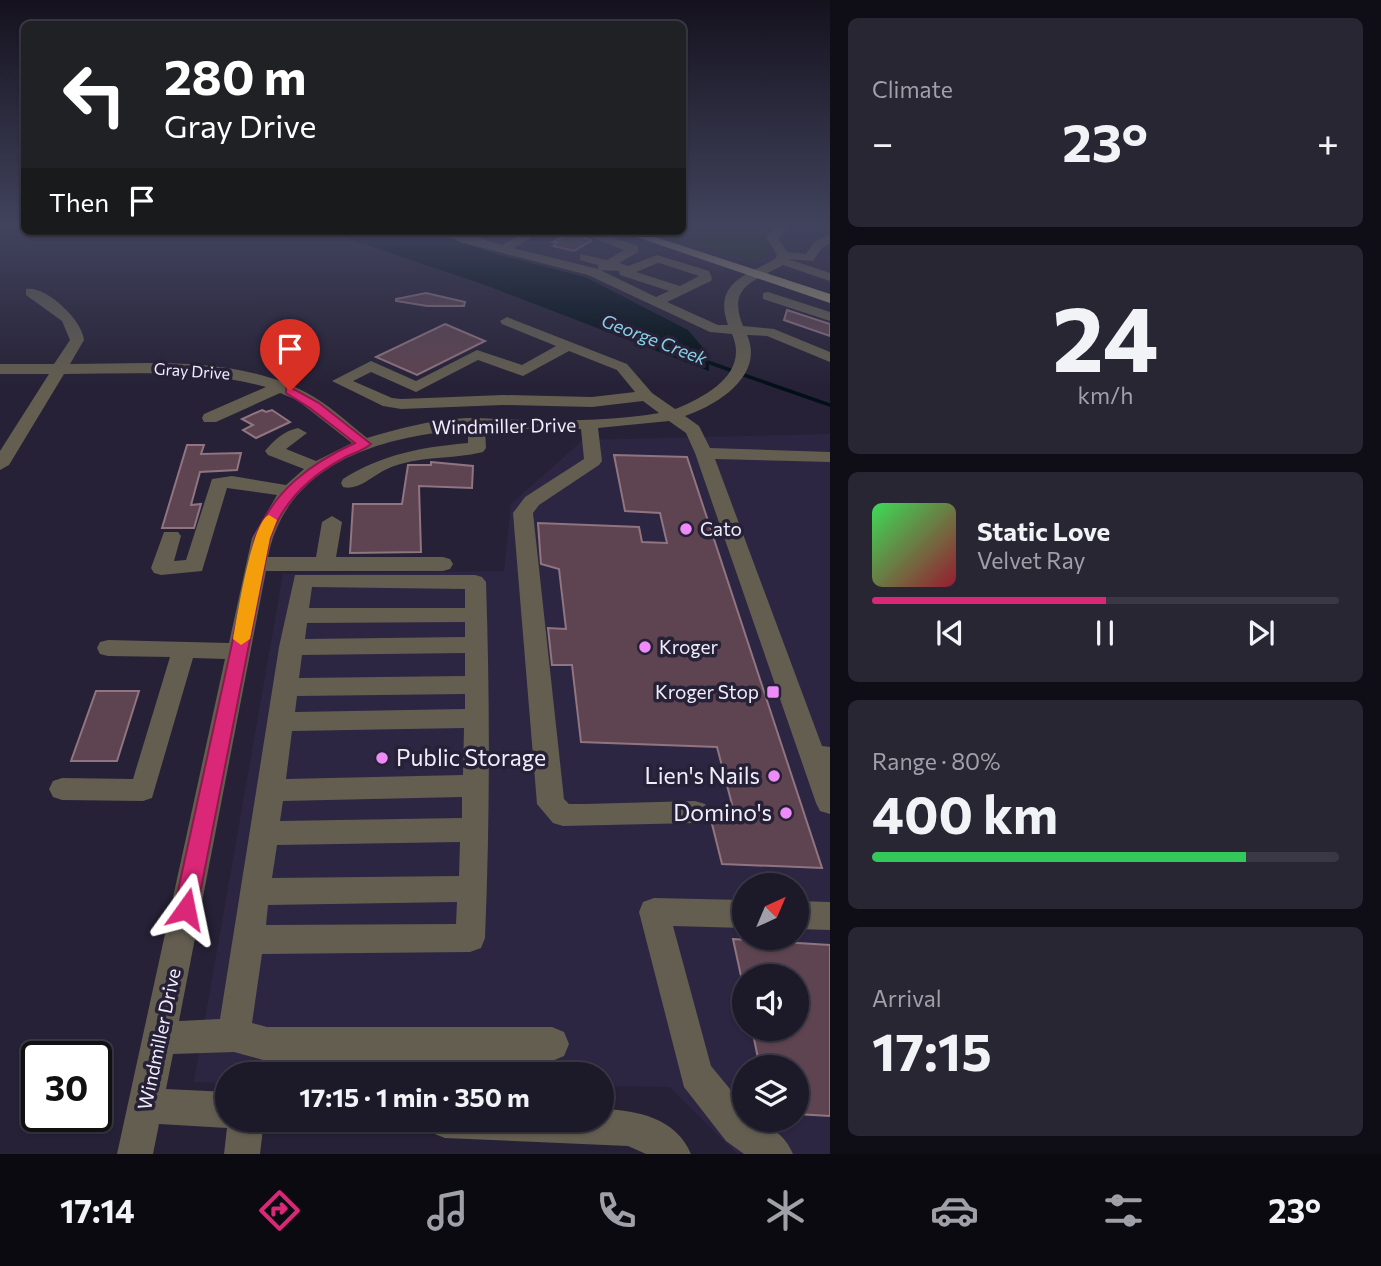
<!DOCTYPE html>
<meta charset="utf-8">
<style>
body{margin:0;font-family:Commissioner,sans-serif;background:#292634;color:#f1f3f6;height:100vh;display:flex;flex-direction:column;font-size:26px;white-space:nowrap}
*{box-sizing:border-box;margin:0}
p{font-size:23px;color:#a0a0a8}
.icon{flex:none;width:38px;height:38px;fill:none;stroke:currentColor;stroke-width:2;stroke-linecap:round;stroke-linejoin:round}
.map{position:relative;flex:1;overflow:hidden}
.sheet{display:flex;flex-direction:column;gap:18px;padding:18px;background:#0f0e16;width:551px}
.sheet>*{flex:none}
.guide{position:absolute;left:21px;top:21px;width:665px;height:214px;border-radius:10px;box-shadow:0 2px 5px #0004,0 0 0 2px #3a3845;background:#202124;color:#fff;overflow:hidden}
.needle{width:46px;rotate:44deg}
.tools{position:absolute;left:732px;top:873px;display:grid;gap:14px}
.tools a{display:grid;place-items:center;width:77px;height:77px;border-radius:50%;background:#1c1928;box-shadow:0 2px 5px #0004,0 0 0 2px #3a3845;font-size:35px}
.speed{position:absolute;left:21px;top:1041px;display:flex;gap:14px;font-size:35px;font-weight:700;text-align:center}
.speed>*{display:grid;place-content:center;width:91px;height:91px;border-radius:50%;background:#1c1928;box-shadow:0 2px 5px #0004,0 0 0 2px #3a3845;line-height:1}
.speed .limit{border:4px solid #111;border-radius:10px;background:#fff;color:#111}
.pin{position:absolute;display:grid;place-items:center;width:60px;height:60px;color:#fff;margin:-72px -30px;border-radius:50% 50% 50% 0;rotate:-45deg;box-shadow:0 0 7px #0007}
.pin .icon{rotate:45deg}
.me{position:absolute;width:77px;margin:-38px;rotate:12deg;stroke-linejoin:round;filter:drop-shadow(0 0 5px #0008)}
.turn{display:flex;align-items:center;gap:24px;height:147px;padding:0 28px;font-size:32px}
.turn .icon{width:91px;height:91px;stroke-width:2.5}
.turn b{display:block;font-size:49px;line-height:60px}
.then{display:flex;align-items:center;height:66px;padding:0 28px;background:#0003;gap:14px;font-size:26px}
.big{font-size:52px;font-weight:700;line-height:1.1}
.sheet .card{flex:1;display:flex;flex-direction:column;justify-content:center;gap:10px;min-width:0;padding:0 24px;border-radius:10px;background:#292634}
.sheet .dial{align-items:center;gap:0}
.dial b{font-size:91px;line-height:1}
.song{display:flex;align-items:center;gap:21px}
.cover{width:84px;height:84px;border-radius:10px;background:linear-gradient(135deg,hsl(130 70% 55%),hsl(350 70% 35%))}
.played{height:7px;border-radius:4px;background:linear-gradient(90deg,#db2777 50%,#3a3845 50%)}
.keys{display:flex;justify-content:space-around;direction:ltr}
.heat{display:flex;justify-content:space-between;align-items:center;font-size:38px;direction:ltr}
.charge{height:10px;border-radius:5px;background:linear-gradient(90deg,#34c759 80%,#3a3845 0)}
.trip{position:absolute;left:215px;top:1062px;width:399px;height:70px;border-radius:35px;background:#1c1928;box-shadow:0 2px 5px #0004,0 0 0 2px #3a3845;font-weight:700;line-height:70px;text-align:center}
.tab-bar{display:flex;height:112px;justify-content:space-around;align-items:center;background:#0b0a10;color:#a0a0a8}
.tab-bar .icon{width:49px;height:49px}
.tab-bar .current{color:#db2777}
.tab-bar b{font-size:32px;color:#f1f3f6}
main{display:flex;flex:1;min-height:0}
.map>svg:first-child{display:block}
.built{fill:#2d2642;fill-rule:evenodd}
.green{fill:#21351d}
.water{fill:#001016}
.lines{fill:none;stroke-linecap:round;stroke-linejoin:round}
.stream{stroke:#001016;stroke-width:3.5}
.building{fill:#5e4450;stroke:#907480;stroke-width:2}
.minor{fill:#635e50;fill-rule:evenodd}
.major{fill:#a2977a;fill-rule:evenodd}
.route{fill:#db2777;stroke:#8e194d;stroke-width:2}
.slow{fill:#f59e0b}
.poi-dot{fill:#ee8bf8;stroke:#262136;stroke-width:2.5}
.labels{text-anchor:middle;stroke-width:7;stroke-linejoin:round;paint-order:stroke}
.far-street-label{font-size:16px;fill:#f0edfc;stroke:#262136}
.far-water-label{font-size:18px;font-style:italic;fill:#87d1e6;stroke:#262136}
.street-label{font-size:19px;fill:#f0edfc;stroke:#262136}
.poi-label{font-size:19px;fill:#f0edfc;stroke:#262136;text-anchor:start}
.near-poi-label{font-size:23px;fill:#f0edfc;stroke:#262136;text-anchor:end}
</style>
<main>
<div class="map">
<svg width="830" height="1154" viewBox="0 0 830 1154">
<rect width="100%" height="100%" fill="#262136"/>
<path class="built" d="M 683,225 L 830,225 L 830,284 L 757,261 L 745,260 L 720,272 L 659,250 L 606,273 L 580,264 L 480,238 L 461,231 L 682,231 Z
M 830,434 L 830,1154 L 737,1154 L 670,1087 L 602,1086 L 602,1074 L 228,1074 L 227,1083 L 194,1082 L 283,574 L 504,571 L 511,504 L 583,440 ZM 744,886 L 796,886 L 796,938 L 744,938 ZM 744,976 L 796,976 L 796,1029 L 744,1029 ZM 744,1068 L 796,1068 L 796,1120 L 744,1120 Z"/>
<path class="green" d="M 683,225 L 766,225 L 773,227 L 764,239 L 768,248 L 768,256 C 747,268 683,239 659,231 L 682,231 Z"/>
<path class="water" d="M 325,231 L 430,231 L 495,254 L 585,277 L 688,330 L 709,355 L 709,371 L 488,286 Z"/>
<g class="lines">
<path class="stream" d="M 705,361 L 733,371
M 741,374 L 830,405"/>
</g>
<path class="building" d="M 570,233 L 591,240 L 591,241 L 574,251 L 553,246 L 557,243 L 553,242 Z
M 426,293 L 465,302 L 464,306 L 427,306 L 396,301 L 396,299 Z
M 787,310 L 830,324 L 830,336 L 784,320 Z
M 445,324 L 485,341 L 417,375 L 376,357 Z
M 262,410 L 266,412 L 272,410 L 290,422 L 256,438 L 243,430 L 253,425 L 242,419 Z
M 187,445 L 204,445 L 201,454 L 241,453 L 237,470 L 200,472 L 191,505 L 201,504 L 194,528 L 162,528 Z
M 614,455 L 687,457 L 822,868 L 722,864 L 710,816 L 711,811 L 734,812 L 717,747 L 581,742 L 572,665 L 552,665 L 548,628 L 566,629 L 559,569 L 541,564 L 538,523 L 639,527 L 642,542 L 667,543 L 660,513 L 625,511 Z
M 431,462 L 473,466 L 472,488 L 419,486 L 421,552 L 350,553 L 353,504 L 402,504 L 408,465 L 431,465 Z
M 96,691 L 139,691 L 117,761 L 71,761 Z
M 733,939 L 830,945 L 830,1116 L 796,1114 L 796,1068 L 760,1068 L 752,1029 L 796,1029 L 796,976 L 741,976 Z"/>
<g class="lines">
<path class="minor" d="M 778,225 L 789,227 L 778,238 L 787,252 L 806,254 L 814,242 L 830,234 L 830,243 L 822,248 L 813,261 L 788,259 L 830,273 L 830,281 L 783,265 C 753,282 727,286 743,326 L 774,329 L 830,352 L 830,362 L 767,336 L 747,335 C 765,375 718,405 685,416 L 699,426 L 710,448 L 830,452 L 830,462 L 715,459 L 822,746 L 830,747 L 830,814 L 820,811 L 816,803 L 695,453 L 686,433 L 669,421 L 598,428 L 602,461 L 599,465 L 539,505 L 533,513 L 564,799 L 569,804 L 585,804 L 695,801 L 705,804 L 709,812 L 705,820 L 695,823 L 563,826 L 553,823 L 537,804 L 513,513 L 525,497 L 584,459 L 581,429 L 485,429 L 486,448 L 483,452 C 451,460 418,455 387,469 C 373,475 359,491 343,487 L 341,483 L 343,479 C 382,454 423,447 468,443 L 468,430 C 383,435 286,463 268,557 L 316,557 L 322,522 L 332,516 L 342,522 L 336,557 L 443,557 L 450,559 L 453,564 L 450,569 L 443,571 L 266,571 L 179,1021 L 220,1019 L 279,647 L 295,575 L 475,575 L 482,577 L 486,582 C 490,701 490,819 485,938 L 481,948 L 470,952 L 262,954 L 252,1023 L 267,1027 L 552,1027 L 564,1032 L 569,1044 L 564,1056 L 552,1061 L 267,1061 L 234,1052 L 173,1054 L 166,1089 L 228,1092 L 228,1120 L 264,1120 L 260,1154 L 224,1154 L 227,1128 L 159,1124 L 153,1154 L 117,1154 L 225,659 L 193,658 L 152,798 L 143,801 L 62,800 L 53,797 L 49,789 L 53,781 L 62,778 L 133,779 L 170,657 L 108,656 L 100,654 L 97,648 L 100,642 L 108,640 L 229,643 L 252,538 L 277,495 L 227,488 L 202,571 L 161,575 L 154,573 L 151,568 L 164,532 L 178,532 L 181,536 L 174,561 L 186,560 L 212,479 L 232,476 L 286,485 L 304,469 L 268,455 L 265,451 C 274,440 284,431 298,428 L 307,433 L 286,449 L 316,461 L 352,443 L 297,400 L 280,393 L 216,422 L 204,422 L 202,418 L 204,414 L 266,387 C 201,369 132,374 64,374 L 9,465 L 0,470 L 0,451 L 49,374 L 0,374 L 0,364 L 54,364 L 70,340 L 62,321 L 26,295 L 26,289 C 47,286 82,320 84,340 L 70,364 C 148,364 235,355 307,393 C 328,404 348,423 367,438 C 399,428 443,417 477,418 C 536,421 600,423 659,413 L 643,401 L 592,407 L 503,405 L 401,409 L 383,406 L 332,381 L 371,361 L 416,381 L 477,350 L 522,365 L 556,346 L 502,324 L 500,321 L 507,317 L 627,364 L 652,393 L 675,409 L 678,408 C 708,395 749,373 732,334 L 710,332 L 588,275 L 460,242 L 441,231 L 456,231 L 502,245 L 527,231 L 542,231 L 514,248 L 598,269 L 656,297 L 669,291 L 620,275 L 619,271 L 599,270 L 598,265 L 580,260 L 580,254 L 607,260 L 624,250 L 574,231 L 592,231 L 638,246 L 638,252 L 619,263 L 628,266 L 657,255 L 709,271 L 712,278 L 711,281 L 667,302 L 718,325 L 728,325 C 713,283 745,276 775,259 L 777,255 L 766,237 ZM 658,263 L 659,263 L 699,276 L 680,286 L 636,272 ZM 569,351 L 617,370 L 635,392 L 592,397 L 503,395 L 401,399 L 392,398 L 353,381 L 371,372 L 416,392 L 478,360 L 523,376 ZM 312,587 L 465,589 L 465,608 L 309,608 ZM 465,622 L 465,637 L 305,639 L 307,623 ZM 465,653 L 465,676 L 299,678 L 302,655 ZM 465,694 L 465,709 L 295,712 L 297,696 ZM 464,728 L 463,775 L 286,779 L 292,731 ZM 462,797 L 462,818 L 280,821 L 283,801 ZM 460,842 L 459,876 L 272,878 L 277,845 ZM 457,902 L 456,924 L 266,925 L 268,905 Z
M 768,292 L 830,312 L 830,321 L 763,299 L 763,293 Z
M 654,898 L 744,900 L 744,928 L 673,926 L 711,1066 L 744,1106 L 744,1120 C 765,1120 785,1134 793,1154 L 744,1154 L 726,1141 L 684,1087 L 639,912 L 643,902 Z
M 796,901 L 830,902 L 830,930 L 796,929 Z
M 602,1109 C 637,1110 676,1118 691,1154 L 646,1154 L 628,1146 L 445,1138 L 432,1133 L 427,1120 L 602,1120 Z"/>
<path class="major" d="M 619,231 L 637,231 L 830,294 L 830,303 Z"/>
</g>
<linearGradient id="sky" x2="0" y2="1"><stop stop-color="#15121e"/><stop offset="0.58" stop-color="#41435d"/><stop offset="1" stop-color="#41435d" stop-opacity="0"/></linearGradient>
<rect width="830" height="387" fill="url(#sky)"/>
<path class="route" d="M 290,387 L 319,403 L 371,444 C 363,451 352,453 342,459 C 309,477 283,502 270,538 L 197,909 L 194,916 L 186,920 L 177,916 L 174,909 L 255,538 C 273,491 311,463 355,443 L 310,408 L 286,393 L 286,388 Z"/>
<path class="slow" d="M 269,515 L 277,520 L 270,538 L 250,639 L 241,645 L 233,639 C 237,618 252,520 269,515 Z"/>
<g class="poi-dot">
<circle cx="686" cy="529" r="7"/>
<circle cx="645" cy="647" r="7"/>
<rect x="766" y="685" width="14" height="14" rx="3.5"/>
<circle cx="382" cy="758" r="7"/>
<circle cx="774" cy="776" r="7"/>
<circle cx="786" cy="813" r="7"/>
</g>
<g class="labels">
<g class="far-street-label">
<text transform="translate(192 371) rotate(4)" y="6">Gray Drive</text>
</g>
<g class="far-water-label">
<text transform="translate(654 340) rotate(21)" y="6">George Creek</text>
</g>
<g class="street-label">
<text transform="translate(504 426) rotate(-1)" y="7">Windmiller Drive</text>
<text transform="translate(159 1039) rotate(-78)" y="7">Windmiller Drive</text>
</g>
<g class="poi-label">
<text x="700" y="536">Cato</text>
<text x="659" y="654">Kroger</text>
<text x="759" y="699" text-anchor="end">Kroger Stop</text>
</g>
<g class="near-poi-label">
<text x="396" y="766" text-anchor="start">Public Storage</text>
<text x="760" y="784">Lien's Nails</text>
<text x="772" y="821">Domino's</text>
</g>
</g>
</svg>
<div class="tools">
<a><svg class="needle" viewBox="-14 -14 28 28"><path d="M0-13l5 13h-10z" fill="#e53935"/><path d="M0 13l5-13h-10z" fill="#a0a0a8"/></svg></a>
<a><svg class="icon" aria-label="sound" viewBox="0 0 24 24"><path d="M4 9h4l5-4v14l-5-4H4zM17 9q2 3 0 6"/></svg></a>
<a><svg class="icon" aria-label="layers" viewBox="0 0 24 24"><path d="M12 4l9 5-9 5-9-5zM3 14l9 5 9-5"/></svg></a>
</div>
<div class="speed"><div class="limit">30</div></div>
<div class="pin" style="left:290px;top:391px;background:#d93025"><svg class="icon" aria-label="arrive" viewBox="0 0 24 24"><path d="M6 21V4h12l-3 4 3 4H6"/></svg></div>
<svg class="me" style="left:186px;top:909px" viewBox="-20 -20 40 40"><path d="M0-17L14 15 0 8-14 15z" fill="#db2777" stroke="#fff" stroke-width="4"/></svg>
<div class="trip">17:15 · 1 min · 350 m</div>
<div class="guide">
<div class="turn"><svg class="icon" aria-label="left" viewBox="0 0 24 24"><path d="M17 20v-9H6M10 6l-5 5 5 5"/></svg><div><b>280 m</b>Gray Drive</div></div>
<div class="then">Then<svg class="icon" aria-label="arrive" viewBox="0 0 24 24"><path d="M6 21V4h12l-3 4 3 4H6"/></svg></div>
</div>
</div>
<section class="sheet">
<div class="card"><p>Climate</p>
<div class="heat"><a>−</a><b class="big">23°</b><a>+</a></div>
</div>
<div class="card dial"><b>24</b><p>km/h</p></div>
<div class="card">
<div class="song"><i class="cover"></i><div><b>Static Love</b><p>Velvet Ray</p></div></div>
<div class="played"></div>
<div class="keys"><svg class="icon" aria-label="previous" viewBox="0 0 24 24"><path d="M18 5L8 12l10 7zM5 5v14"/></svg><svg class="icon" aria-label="pause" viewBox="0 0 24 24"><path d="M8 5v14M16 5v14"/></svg><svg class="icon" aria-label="next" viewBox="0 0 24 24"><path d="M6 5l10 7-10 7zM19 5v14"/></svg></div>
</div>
<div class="card"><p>Range · 80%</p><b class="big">400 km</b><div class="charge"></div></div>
<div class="card"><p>Arrival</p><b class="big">17:15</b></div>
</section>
</main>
<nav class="tab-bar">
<b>17:14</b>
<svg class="icon current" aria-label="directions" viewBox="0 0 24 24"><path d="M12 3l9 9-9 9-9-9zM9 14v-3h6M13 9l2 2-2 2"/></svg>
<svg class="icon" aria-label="music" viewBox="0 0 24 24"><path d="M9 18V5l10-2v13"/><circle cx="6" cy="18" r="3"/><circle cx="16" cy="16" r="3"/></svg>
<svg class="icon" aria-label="phone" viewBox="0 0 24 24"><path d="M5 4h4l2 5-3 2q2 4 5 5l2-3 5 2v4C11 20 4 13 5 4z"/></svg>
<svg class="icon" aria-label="climate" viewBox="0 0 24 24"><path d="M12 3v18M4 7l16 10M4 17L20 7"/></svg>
<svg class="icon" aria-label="car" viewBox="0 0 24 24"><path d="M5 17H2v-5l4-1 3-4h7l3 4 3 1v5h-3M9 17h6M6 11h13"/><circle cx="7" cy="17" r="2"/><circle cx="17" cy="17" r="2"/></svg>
<svg class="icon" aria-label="filters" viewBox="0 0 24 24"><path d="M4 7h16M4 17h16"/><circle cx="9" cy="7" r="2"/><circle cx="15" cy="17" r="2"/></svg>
<b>23°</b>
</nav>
